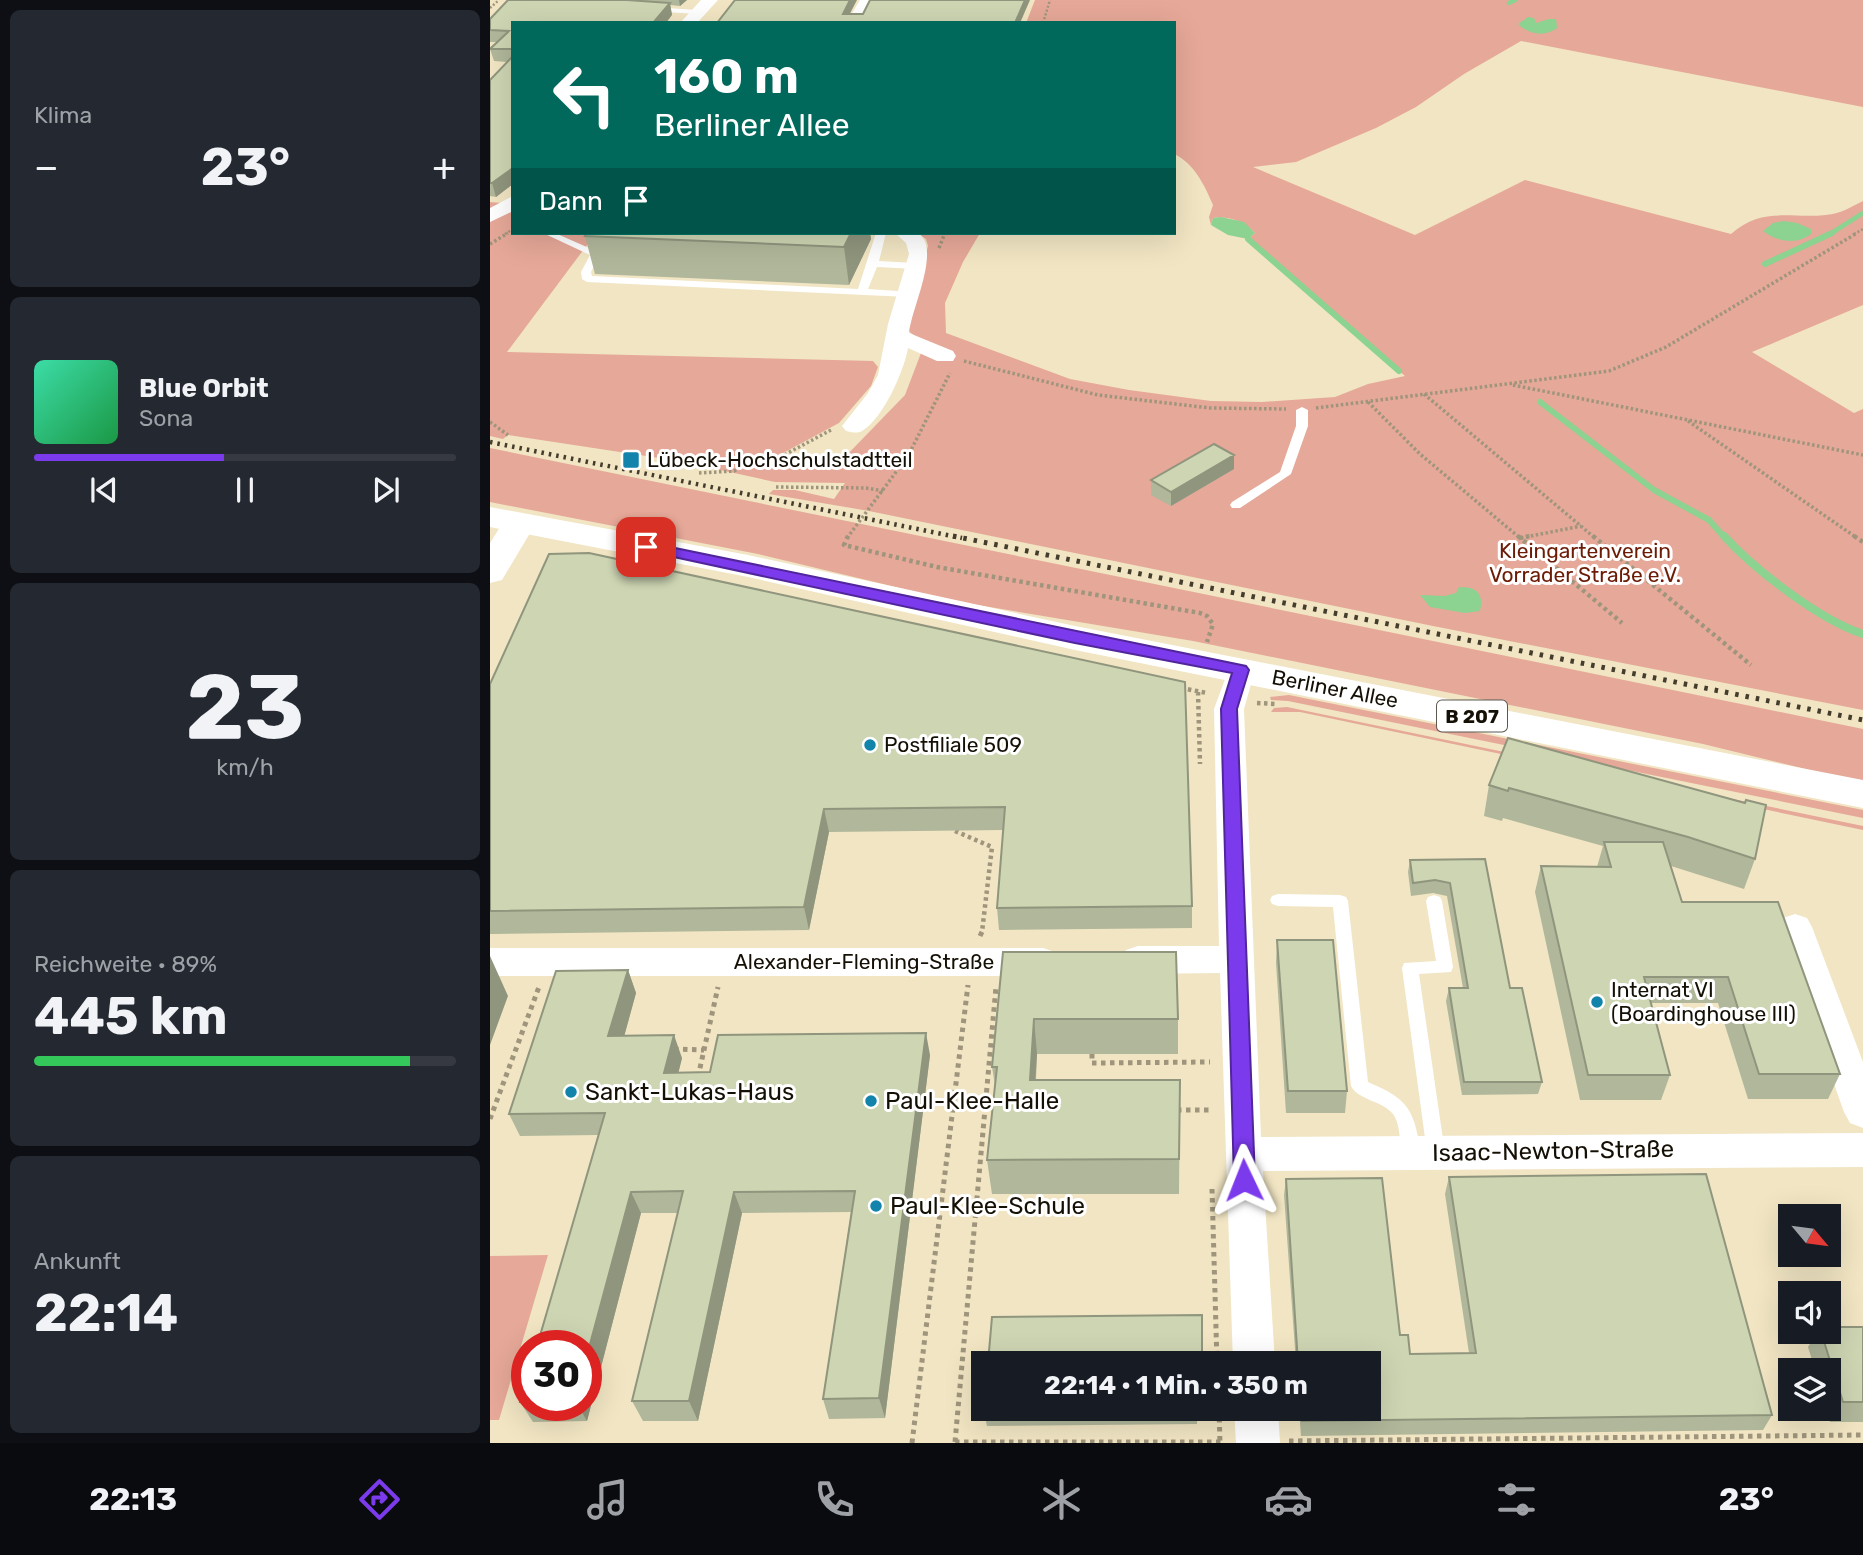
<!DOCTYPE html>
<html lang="de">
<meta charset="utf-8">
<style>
body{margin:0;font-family:Rubik,sans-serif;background:#242831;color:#f1f3f6;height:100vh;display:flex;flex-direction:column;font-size:26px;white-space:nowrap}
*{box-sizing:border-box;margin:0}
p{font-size:23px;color:#9ea1a6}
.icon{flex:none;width:38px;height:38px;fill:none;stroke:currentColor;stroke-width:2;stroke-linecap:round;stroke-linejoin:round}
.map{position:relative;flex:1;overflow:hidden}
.side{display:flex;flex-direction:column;gap:10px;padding:10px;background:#0d0f14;width:490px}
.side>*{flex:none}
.banner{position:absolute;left:21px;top:21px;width:665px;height:214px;border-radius:0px;box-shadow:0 7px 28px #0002;background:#00695c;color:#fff;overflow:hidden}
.needle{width:46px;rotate:119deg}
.tools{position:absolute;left:1288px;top:1204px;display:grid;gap:14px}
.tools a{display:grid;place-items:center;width:63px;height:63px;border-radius:0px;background:#171b24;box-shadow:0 7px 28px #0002;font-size:35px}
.speed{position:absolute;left:21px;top:1330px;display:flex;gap:14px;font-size:35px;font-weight:700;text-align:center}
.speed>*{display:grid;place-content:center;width:91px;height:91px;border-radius:50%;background:#171b24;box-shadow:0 7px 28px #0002;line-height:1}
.speed .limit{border:10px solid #d22;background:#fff;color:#111}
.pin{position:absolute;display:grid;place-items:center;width:60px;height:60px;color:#fff;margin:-30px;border-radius:14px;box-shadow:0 4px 10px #0006}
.me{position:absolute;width:77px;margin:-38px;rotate:358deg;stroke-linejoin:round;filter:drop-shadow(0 0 5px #0008)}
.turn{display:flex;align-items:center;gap:24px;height:147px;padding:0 28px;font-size:32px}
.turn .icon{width:91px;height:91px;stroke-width:2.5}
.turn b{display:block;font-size:49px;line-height:60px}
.then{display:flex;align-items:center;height:66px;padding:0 28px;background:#0003;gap:14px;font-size:26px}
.big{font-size:52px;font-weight:700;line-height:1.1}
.side .widget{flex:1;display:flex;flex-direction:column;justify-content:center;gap:10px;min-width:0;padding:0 24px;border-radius:10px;background:#242831}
.side .dial{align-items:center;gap:0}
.dial b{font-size:91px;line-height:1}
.song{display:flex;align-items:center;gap:21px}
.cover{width:84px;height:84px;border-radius:10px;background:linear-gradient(135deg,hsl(160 70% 55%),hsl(140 70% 35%))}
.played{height:7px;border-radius:4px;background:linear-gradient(90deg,#7c3aed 45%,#363941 45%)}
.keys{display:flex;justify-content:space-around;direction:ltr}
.heat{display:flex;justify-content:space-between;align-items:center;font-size:38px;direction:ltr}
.charge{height:10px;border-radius:5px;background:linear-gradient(90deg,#34c759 89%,#363941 0)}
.trip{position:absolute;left:481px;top:1351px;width:410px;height:70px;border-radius:0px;background:#171b24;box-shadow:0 7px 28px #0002;font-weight:700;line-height:70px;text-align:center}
.dock{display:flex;height:112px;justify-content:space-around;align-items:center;background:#090b0e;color:#9ea1a6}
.dock .icon{width:49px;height:49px}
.dock .on{color:#7c3aed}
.dock b{font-size:32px;color:#f1f3f6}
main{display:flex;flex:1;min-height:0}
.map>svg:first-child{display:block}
.green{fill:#e6a898}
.water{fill:#8cd290}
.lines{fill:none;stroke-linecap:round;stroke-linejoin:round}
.stream-far2{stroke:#8cd290;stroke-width:4.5}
.stream-far1{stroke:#8cd290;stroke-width:6}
.stream{stroke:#8cd290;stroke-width:8}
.path-far3{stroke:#9f957c;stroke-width:2.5;stroke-dasharray:2 2;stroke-linecap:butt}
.path-far2{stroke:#9f957c;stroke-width:3.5;stroke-dasharray:2.5 2.5;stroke-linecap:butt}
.path-far1{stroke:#9f957c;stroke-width:4.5;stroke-dasharray:3.5 3.5;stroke-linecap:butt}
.path{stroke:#9f957c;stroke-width:5;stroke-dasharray:4.5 4.5;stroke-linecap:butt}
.lane{fill:#fff;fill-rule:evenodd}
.street{fill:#fff;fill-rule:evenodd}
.secondary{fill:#fff;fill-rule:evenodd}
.primary{fill:#fff;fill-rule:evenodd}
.rail-far1{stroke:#443d2d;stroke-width:4.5;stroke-dasharray:2.5 5;stroke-linecap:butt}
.rail{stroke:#443d2d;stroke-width:5;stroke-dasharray:3.5 7;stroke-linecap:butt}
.wall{fill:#b0b79a}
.shaded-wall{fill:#90957d}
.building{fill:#cdd5b3;stroke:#90957d;stroke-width:2}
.route{fill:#7c3aed;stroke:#51269a;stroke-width:2}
.poi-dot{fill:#1283aa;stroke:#fff;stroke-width:2.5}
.labels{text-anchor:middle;stroke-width:6;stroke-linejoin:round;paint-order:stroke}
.shield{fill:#fff;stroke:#5b5850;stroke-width:2}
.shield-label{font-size:19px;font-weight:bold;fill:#151005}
.poi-label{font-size:21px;fill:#151005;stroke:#fff;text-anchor:start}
.park-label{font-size:21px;fill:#6c1b06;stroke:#fff}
.street-label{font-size:21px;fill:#151005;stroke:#fff}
.near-poi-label{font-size:24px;fill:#151005;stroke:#fff;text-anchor:start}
.near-street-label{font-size:24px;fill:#151005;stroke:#fff}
</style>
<main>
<section class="side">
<div class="widget"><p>Klima</p>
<div class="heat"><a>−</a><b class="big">23°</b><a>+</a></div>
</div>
<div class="widget">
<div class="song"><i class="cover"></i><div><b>Blue Orbit</b><p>Sona</p></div></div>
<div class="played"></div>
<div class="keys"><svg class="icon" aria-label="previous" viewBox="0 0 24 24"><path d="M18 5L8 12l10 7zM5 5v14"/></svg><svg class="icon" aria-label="pause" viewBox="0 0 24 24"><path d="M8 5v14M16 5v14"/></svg><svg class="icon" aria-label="next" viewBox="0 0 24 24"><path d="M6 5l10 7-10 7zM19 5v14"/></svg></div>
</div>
<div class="widget dial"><b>23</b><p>km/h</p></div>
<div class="widget"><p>Reichweite · 89%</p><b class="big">445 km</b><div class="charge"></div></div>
<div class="widget"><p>Ankunft</p><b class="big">22:14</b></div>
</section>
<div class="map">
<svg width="1373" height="1443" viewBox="0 0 1373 1443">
<rect width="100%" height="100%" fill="#f1e5c3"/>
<path class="green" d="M 545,0 L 1373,0 L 1373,107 L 1031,41 L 974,74 L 926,107 L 886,128 L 806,162 L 763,167 L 925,235 L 1035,180 L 1241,234 C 1272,206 1300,219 1336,215 C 1350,214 1361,207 1373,201 L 1373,305 L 1262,352 L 1364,413 L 1373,409 L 1373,710 L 943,626 L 379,511 L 279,494 L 283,490 L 305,490 L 344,499 L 355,483 L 285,482 L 189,461 L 18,435 L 13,439 L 0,436 L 0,202 L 23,204 L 23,233 L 106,233 L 17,352 L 383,361 L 388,367 L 381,386 L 349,423 L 280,460 L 352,460 L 415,395 L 431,353 L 452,352 C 440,341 424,339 415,327 L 438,246 L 436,239 L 427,233 L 490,233 L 473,262 L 455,303 L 456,333 L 580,379 L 639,390 L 721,401 L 772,402 L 845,397 L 878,384 L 915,376 L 758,239 L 765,233 C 753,221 740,216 723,218 L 721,225 L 719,217 L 723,205 C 715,186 704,163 684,154 L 684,23 L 536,23 Z
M 0,448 L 1373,729 L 1373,783 L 1213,744 L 703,641 L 464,601 L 268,554 L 0,502 Z
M 799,695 L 1373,810 L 1373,818 L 798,701 L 781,700 L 780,697 Z
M 797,707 L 1373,826 L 1373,830 L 810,712 L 781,712 L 784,708 Z
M 58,1255 L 9,1420 L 0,1420 L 0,1256 Z"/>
<path class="water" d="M 1038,17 L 1044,18 L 1046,23 L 1059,19 L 1066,19 L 1067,28 C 1055,37 1039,35 1028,24 Z
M 731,217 L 754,222 L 765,233 L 758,239 L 738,235 L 721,225 L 723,218 Z
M 1294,221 L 1307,223 L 1321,229 L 1321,234 C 1307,245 1287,242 1273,231 L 1283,223 Z
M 969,587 C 987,587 994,593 990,611 L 975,613 L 940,607 L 930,595 L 954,596 L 966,593 Z"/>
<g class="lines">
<path class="stream-far2" d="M 1019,3 L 1025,0
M 1340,234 L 1373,213"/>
<path class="stream-far1" d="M 758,239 L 909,371
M 1275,264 L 1342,233
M 1050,402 L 1164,490 L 1219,520 L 1235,538"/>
<path class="stream" d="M 1234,536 C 1265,570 1330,620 1373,634"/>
<path class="path-far3" d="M 0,8 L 9,0
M 553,23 L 560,0
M 15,234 L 23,229
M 1364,234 L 1373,229"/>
<path class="path-far2" d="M 0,244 L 18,233
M 449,248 L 455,233
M 474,361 L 608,395 L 720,408 L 796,409
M 1023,385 L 1373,455
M 934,394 L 1105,538
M 878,402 L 930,454 L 1030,538
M 826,408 L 1119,371 L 1176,347 L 1367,233
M 1198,421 L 1367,538
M 0,422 L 18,435
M 209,473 L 244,471 L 261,462 L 279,463 L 341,430
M 286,487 L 376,488 L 394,491
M 357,538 L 418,456 L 460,373
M 1031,538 L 1091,526"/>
<path class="path-far1" d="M 358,536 L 354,545 L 447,567 L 710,613 L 717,616 L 723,624 L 717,642
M 1028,536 L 1132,623
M 1103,536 L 1261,665
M 1364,536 L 1373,542
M 1029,538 L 1040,536
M 691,688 L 717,693
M 708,692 L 710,764
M 767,703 L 786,704
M 465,831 L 502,847 L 492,932"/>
<path class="path" d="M 490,936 L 493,930
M 184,1049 L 214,1050
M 602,1054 L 602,1063 L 720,1062
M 208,1077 L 228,987
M 687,1110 L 721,1110
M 0,1119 L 49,987
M 722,1189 L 727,1363
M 729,1409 L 730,1443
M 799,1441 L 1373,1435
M 465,1442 L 734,1442
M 465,1442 L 506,987
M 422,1443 L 478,985"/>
<path class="lane" d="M 163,7 L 207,10 L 211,12 L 207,14 L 160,11 L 159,9 Z
M 53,233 L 65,233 L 108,252 L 110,254 L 101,272 L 102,276 L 368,289 L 386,233 L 396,233 L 389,261 L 425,263 L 430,266 L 425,269 L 387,267 L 378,289 L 422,292 L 423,294 L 418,297 L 97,282 L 92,279 L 91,272 L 100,255 Z
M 812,407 L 818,410 L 818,426 L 801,474 L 750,508 L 742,508 L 740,505 L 742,502 L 790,472 L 806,426 L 806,410 Z
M 788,894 L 850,895 L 856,897 L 858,901 L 878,1082 C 908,1095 922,1103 928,1137 C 929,1145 931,1151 927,1159 L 921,1161 L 915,1159 C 908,1145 912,1127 903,1114 C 893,1101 868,1100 861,1086 L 843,907 L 788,906 L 782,904 L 780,900 L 782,896 Z
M 944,895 L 950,897 L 952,901 L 963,967 L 961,972 L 929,974 L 955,1153 L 952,1159 L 946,1161 L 940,1159 L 937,1153 L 912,968 L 914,963 L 946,961 L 936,901 L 938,897 Z"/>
<path class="street" d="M 211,0 L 228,0 L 207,23 L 190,23 Z
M 370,0 L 386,0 L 372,23 L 356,23 Z
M 23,196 L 23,211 L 0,222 L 0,208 Z
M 405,233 L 428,233 C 452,248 421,309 419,333 L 463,351 L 466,356 L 463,361 L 447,361 L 418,348 C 414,371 393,419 372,431 C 367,434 361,432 356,431 L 352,426 L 378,393 L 388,375 L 398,324 L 419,254 L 416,243 Z
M 751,661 L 761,663 L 765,670 L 754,709 L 771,1137 L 1373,1133 L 1373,1167 L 773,1171 L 785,1363 L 743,1363 L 730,973 L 648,974 L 636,970 L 631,960 L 636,950 L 648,946 L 729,946 L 724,709 L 741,663 Z
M 1305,914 L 1317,918 L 1322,927 L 1373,1062 L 1373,1128 L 1360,1123 L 1354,1112 L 1288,927 L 1293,918 Z
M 0,948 L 553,948 L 565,952 L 570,962 L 565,972 L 553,976 L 0,976 Z
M 744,1409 L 788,1409 L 790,1443 L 746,1443 Z"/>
<path class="secondary" d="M 29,513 L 41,516 L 46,523 L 12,580 L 0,583 L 0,543 L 17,516 Z"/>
<path class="primary" d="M 0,507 L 258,555 L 585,626 L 1373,780 L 1373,808 L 585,650 L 258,577 L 0,527 Z"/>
<path class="rail-far1" d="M 0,442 L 472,538"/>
<path class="rail" d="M 463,536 L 1373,720"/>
</g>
<path class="wall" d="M 18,0 L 197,0 L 190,6 L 180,5 L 182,15 L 23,23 L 23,184 L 6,197 L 0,196 L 0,80 L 17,62 L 4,61 L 0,49 L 7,42 L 0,42 L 0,19 Z
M 97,233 L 380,233 L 381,239 L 359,285 L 105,274 L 95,236 Z
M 744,455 L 744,469 L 681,506 L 661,495 L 661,480 Z
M 59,554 L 702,906 L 702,928 L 509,930 L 507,908 L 513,830 L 339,832 L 319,930 L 0,934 L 0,684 Z
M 1018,738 L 1265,859 L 1254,889 L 1181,866 L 1192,902 L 1350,1074 L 1338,1099 L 1258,1099 L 1228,1003 L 1160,1003 L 1180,1075 L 1171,1100 L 1090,1100 L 1045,892 L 1051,866 L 1107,867 L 1113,846 L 1013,818 L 1012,821 L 994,816 L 999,785 Z
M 995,859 L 1020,988 L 1052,1082 L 1048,1094 L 972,1095 L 956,1001 L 959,988 L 973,988 L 957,896 L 943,893 L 921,896 L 918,872 L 920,860 Z
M 787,940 L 857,1091 L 855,1113 L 796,1113 L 786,963 Z
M 513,952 L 688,1019 L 688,1054 L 547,1054 L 546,1080 L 690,1080 L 689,1194 L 502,1194 L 497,1160 L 505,1085 L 502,1067 Z
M 138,970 L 146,993 L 134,1036 L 192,1058 L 188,1073 L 220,1072 L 440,1055 L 395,1418 L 339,1419 L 333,1399 L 361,1212 L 252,1213 L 208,1421 L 153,1421 L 142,1401 L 188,1213 L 151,1213 L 97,1421 L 43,1422 L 30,1402 L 37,1380 L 37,1405 L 96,1405 L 108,1135 L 30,1136 L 19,1114 Z
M 959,1177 L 1282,1415 L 1273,1430 L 811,1436 L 809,1409 L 878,1409 L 878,1363 L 806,1363 L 794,1195 L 796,1179 L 910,1335 L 920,1354 L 979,1353 L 955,1194 Z
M 1373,1327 L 1373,1422 L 1340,1422 L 1336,1409 L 1339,1409 L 1339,1370 L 1325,1370 L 1318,1347 L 1327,1332 L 1339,1332 Z
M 707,1409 L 707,1424 L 497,1426 L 494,1413 Z"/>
<path class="shaded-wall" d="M 189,0 L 197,0 L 190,6 Z
M 360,0 L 367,0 L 355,23 L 353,14 Z
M 535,0 L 540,0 L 530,23 L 525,23 Z
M 180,3 L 182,15 L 176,23 L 163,23 Z
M 23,168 L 23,184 L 6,197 L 2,183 Z
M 361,233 L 380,233 L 381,239 L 359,285 L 354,247 Z
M 744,455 L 744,469 L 681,506 L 681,492 Z
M 334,809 L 339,832 L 319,930 L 314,907 Z
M 0,956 L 18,996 L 0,1045 Z
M 138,970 L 146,993 L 128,1059 L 118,1036 Z
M 544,1019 L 547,1054 L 543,1115 L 540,1080 Z
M 436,1033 L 440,1055 L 395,1418 L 389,1398 Z
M 184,1035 L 192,1058 L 183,1095 L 174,1073 Z
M 141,1192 L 151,1213 L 97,1421 L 88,1405 L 96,1405 L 96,1359 Z
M 244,1192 L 252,1213 L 208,1421 L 199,1401 Z"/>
<path class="building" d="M 18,0 L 137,0 L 180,3 L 163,23 L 23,23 L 23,49 L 0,49 L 19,31 L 0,30 L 0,19 Z
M 245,0 L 360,0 L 353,14 L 373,14 L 380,0 L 535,0 L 525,23 L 227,23 Z
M 23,56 L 23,168 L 2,183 L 0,183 L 0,80 Z
M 97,233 L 361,233 L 354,247 L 95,236 Z
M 724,444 L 744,455 L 681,492 L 661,480 Z
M 99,553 L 695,682 L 702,906 L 507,908 L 515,807 L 334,809 L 314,907 L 0,911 L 0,684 L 59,554 Z
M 1018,738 L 1255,803 L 1256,800 L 1276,805 L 1265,859 L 1198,837 L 1019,788 L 1018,791 L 999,785 Z
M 1114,842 L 1173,842 L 1192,902 L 1288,902 L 1350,1074 L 1269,1074 L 1238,977 L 1154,977 L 1180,1075 L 1098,1075 L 1051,866 L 1121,867 Z
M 995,859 L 1020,988 L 1032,988 L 1052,1082 L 974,1082 L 959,988 L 978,988 L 960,883 L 945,880 L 923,883 L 920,860 Z
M 787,940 L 843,940 L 857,1091 L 798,1091 Z
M 513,952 L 686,952 L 688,1019 L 544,1019 L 540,1080 L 690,1080 L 689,1159 L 497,1160 L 507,1067 L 502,1067 Z
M 138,970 L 118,1036 L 184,1035 L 174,1073 L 220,1072 L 228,1035 L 436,1033 L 389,1398 L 333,1399 L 365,1191 L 244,1192 L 199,1401 L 142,1401 L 193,1191 L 141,1192 L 96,1359 L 96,1346 L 47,1346 L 115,1113 L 19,1114 L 66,971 Z
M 1216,1174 L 1282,1415 L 812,1421 L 812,1409 L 878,1409 L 878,1363 L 808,1363 L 796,1179 L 892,1178 L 910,1335 L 918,1335 L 920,1354 L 986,1353 L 959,1177 Z
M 712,1315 L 712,1363 L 498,1363 L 502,1317 Z
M 1339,1327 L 1373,1327 L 1373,1402 L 1353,1402 L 1331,1332 L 1339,1332 Z
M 37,1380 L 37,1402 L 30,1402 Z
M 495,1409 L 707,1409 L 707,1411 L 494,1413 Z"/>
<path class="route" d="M 156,542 L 756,666 L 759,670 L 747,709 L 765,1180 L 762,1186 L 754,1189 L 747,1186 L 744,1180 L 731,709 L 742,673 L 585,643 L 151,550 L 151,544 Z"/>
<g class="poi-dot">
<rect x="132" y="451" width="18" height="18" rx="3.5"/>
<circle cx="380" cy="745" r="7"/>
<circle cx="1107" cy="1002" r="7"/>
<circle cx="81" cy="1092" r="7"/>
<circle cx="381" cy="1101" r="7"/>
<circle cx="386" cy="1206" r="7"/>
</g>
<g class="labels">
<rect class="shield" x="947" y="700.5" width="70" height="31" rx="5"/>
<g class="shield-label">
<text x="982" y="723">B 207</text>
</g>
<g class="poi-label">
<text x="157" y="467">Lübeck-Hochschulstadtteil</text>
<text x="394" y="752">Postfiliale 509</text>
<text x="1121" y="997">Internat VI<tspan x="1121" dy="24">(Boardinghouse III)</tspan></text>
</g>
<g class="park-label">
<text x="1095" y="558">Kleingartenverein<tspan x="1095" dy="24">Vorrader Straße e.V.</tspan></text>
</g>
<g class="street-label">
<text transform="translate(845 689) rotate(11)" y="7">Berliner Allee</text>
<text x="374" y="969">Alexander-Fleming-Straße</text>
</g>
<g class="near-poi-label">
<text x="95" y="1100">Sankt-Lukas-Haus</text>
<text x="395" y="1109">Paul-Klee-Halle</text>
<text x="400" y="1214">Paul-Klee-Schule</text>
</g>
<g class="near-street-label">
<text transform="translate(1063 1151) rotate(-1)" y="8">Isaac-Newton-Straße</text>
</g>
</g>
</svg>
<div class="tools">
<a><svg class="needle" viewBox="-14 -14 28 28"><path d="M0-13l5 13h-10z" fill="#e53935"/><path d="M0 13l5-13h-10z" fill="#9ea1a6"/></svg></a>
<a><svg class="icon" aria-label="sound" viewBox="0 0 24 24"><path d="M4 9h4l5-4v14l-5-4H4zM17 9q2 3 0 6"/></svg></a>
<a><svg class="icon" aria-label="layers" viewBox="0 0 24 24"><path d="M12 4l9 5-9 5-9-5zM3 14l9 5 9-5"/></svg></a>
</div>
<div class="speed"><div class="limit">30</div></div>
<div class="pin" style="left:156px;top:547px;background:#d93025"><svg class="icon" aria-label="arrive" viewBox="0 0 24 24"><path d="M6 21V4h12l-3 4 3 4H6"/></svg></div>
<svg class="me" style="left:754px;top:1180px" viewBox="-20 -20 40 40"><path d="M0-17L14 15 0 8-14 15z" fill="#7c3aed" stroke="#fff" stroke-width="4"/></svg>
<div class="trip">22:14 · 1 Min. · 350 m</div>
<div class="banner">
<div class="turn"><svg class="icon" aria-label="left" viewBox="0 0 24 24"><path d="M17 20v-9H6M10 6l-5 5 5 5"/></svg><div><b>160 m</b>Berliner Allee</div></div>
<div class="then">Dann<svg class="icon" aria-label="arrive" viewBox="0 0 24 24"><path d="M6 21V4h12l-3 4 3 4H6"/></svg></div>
</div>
</div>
</main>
<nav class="dock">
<b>22:13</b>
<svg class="icon on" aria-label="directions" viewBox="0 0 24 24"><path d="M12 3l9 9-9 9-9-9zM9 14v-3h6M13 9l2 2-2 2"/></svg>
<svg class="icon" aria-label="music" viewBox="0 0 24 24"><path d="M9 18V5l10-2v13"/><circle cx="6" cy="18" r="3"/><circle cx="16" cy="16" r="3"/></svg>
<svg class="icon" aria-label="phone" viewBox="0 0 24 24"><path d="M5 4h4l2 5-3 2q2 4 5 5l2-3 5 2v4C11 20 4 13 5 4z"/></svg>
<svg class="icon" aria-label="climate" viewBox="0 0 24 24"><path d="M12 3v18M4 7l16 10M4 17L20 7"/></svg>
<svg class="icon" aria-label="car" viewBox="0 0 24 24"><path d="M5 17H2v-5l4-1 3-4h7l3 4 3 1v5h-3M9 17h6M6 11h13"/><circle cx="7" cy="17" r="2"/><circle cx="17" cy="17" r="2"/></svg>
<svg class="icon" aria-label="filters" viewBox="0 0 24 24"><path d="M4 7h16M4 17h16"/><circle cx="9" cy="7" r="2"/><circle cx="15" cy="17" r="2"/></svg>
<b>23°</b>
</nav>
